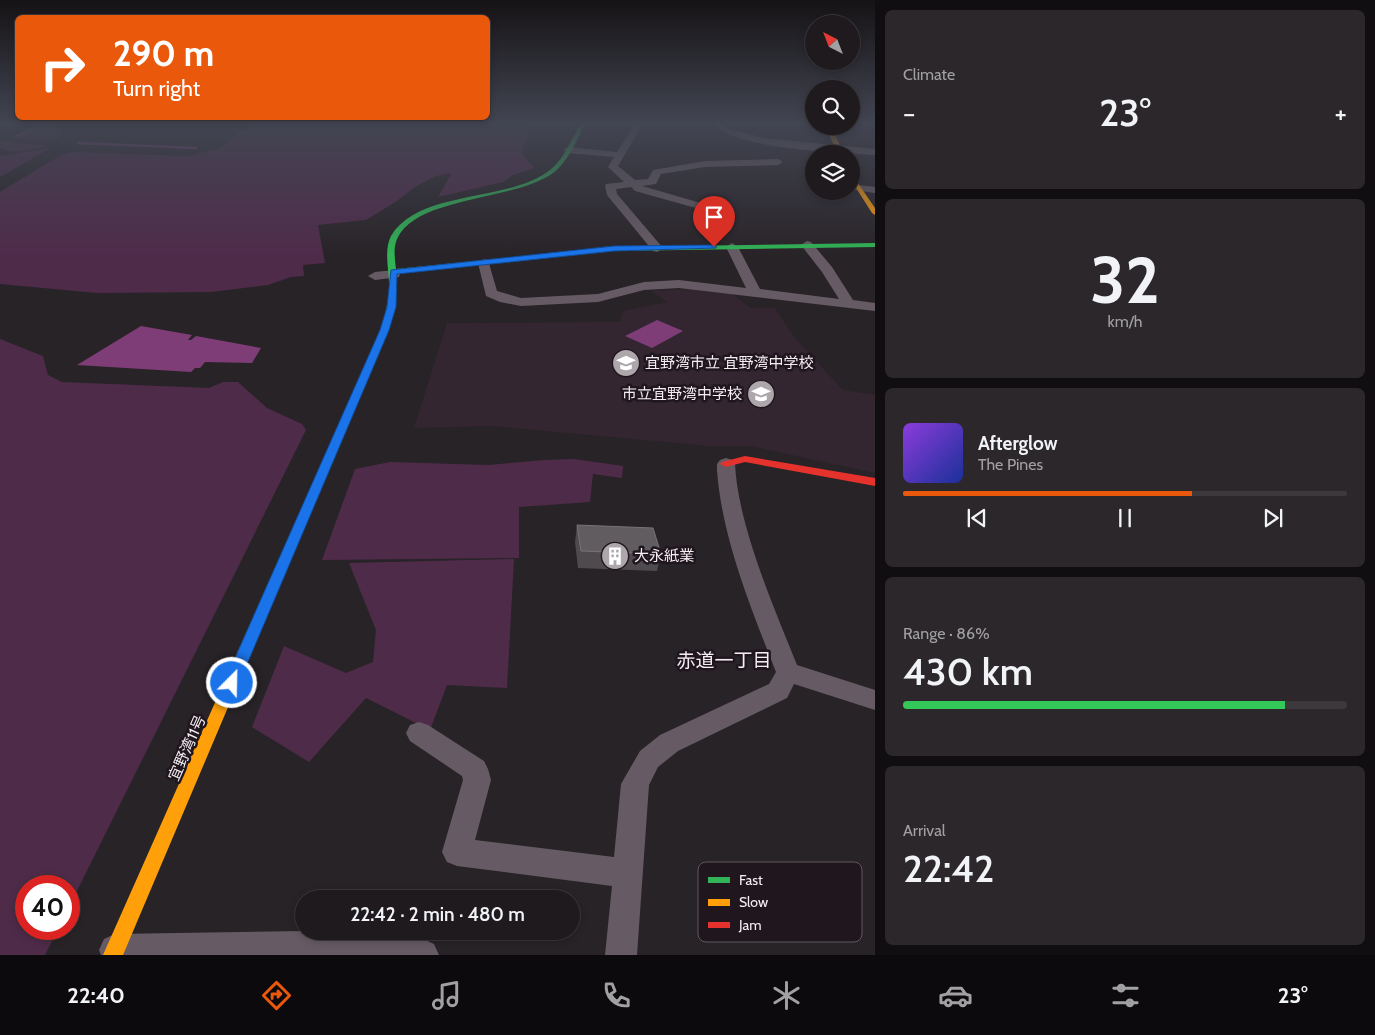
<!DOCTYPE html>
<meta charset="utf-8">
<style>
body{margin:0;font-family:Cabin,"Noto Sans JP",sans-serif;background:#2b272a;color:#f1f3f6;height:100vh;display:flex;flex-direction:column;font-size:19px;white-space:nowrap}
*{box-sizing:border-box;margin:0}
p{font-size:16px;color:#a1a1a4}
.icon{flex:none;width:28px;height:28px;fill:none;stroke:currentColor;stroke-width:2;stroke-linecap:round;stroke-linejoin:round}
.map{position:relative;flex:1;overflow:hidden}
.panel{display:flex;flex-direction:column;gap:10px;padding:10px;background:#100e10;width:500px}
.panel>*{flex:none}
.top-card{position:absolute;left:15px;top:15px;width:475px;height:105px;border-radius:8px;box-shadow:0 2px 8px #0003,0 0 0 1px #3c383b;background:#ea580c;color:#fff;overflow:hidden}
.needle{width:32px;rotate:318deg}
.fabs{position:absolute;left:805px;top:15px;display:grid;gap:10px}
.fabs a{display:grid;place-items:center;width:55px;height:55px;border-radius:50%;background:#1e1a1d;box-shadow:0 2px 8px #0003,0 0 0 1px #3c383b;font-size:25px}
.speed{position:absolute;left:15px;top:875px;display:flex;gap:10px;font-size:25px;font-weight:700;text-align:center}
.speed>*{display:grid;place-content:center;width:65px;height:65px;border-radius:50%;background:#1e1a1d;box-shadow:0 2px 8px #0003,0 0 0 1px #3c383b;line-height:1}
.speed .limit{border:8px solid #d22;background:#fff;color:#111}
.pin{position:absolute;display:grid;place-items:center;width:42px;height:42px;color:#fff;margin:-51px -21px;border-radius:50% 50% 50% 0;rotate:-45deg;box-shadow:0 0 5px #0007}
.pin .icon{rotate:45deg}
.me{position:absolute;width:55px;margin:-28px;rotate:23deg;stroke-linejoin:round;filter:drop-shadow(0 0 4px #0008)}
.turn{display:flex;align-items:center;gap:18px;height:105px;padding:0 15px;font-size:22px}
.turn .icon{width:65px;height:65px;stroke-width:2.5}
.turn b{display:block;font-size:35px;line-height:42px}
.big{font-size:38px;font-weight:600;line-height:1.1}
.panel .widget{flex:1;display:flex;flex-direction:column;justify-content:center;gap:8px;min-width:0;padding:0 18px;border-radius:8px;background:#2b272a}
.panel .dial{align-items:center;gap:0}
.dial b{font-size:65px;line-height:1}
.song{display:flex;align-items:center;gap:15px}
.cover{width:60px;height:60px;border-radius:8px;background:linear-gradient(135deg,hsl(270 70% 55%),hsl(230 70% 35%))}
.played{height:5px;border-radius:2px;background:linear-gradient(90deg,#ea580c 65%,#3c383b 65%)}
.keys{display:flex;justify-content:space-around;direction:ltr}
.heat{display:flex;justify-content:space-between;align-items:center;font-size:28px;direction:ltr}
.charge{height:8px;border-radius:4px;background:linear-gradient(90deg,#34c759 86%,#3c383b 0)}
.trip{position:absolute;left:295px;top:890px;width:285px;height:50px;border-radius:25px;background:#1e1a1d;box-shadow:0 2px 8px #0003,0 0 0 1px #3c383b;font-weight:600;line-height:50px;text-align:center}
.dock{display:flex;height:80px;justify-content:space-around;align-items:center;background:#0c0a0c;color:#a1a1a4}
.dock .icon{width:35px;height:35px}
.dock .selected{color:#ea580c}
.dock b{font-size:22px;color:#f1f3f6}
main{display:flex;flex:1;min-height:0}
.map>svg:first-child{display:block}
.built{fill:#332631}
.green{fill:#4f2b4a}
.water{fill:#7f3d78}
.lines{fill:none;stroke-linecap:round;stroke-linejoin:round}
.stream{stroke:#7f3d78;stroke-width:2.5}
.street{fill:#665b64;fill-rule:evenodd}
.fast{fill:#30b455;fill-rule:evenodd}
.slow{fill:#ff9f0a;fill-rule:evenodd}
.jam{fill:#e5322d;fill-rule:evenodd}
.wall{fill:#4e4a4d}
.building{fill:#605c5f;stroke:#777376}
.route{fill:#1a73e8;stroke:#114b97}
.labels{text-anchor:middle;stroke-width:5;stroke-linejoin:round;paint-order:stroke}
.poi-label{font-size:15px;fill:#f4eef3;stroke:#20171e;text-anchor:start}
.street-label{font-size:15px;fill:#f4eef3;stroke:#20171e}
.near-neighbourhood-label{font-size:19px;fill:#f4eef3;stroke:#20171e}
.key{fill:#20171e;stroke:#60585e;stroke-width:1}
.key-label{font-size:14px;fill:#f4eef3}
</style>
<main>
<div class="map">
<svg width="875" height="955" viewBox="0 0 875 955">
<rect width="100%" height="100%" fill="#282327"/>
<path class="built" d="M 695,289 L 731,293 L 751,308 L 775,308 L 794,337 L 843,390 L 875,395 L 875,473 L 751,446 L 709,446 L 493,426 L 414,428 L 447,323 L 620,322 L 623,311 L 667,302 L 651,291 Z"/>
<path class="green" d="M 36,122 L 55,122 L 62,132 L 62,136 C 51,145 24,140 11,137 L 31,128 Z
M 251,122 L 533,122 L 521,153 L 534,168 L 513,175 L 503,182 L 438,197 L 452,173 L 436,176 L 415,187 L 397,201 L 366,220 L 318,225 L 325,263 L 303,265 L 304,276 L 291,277 L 268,285 L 211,292 L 97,293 L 0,284 L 0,192 L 61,155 L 73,152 L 188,156 L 220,148 Z
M 5,141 L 49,146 C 36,148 10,157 0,147 L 0,143 Z
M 49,148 L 44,152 L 0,177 L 0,156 Z
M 0,339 L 43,356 L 48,375 L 62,382 L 209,388 L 223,382 L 238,382 L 267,408 L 302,424 L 306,430 L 69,907 L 69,886 L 26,886 L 26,929 L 58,929 L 45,955 L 0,955 Z
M 574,459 L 623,466 L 622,478 L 593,474 L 590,502 L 519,507 L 519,558 L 322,560 L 355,469 L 390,462 L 489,465 L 544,460 Z
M 514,559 L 507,688 L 447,685 L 430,730 L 366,698 L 309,762 L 252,727 L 284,646 L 346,673 L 373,662 L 376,630 L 349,563 Z"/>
<path class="water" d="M 657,320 L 683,331 L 652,348 L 625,336 Z
M 141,326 L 192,335 L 188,340 L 191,340 L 196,336 L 261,348 L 252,363 L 205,362 L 200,368 L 195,368 L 191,372 L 77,365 Z"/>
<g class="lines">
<path class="stream" d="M 16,137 L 34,128 L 39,122
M 78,143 L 196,148"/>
<path class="street" d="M 636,122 L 644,122 L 618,166 L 635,180 L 648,179 L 653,170 L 705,161 L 778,159 L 783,162 L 778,165 L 705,167 L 661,174 L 656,184 L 642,186 L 718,208 L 720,210 L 718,212 L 714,213 L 635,191 L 631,187 L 616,189 L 617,194 L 663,248 L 657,252 L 653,251 L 607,195 L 605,186 L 606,184 L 624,182 L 608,167 L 614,157 L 568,153 L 563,150 L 568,147 L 617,152 Z
M 710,122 L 720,122 L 727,128 L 763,138 L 875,149 L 875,155 C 836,152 736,150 710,122 Z
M 858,185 L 875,187 L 875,193 L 854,190 L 853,188 L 854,186 Z
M 807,241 L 811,242 L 832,267 L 853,300 L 875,303 L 875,311 L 679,288 L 644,290 L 598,302 L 521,306 L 500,302 L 486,296 L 478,263 L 484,259 L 488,260 L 497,291 L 521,298 L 598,294 L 644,282 L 679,280 L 746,288 L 726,247 L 732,243 L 738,247 L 760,289 L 839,299 L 822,272 L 801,245 Z
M 394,270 L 399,271 L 400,274 L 399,277 L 375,280 L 368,276 L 375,272 Z
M 726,458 L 732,460 L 735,464 C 738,526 774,607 797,665 L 875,690 L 875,710 L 794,684 L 787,698 L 678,751 L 658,767 L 649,785 L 637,955 L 605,955 L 612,886 L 457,866 L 447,862 L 442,852 L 463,780 L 462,776 L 410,741 L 406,733 L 410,725 L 419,722 L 428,725 L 484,761 L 488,769 L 491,780 L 475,840 L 614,857 L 621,784 L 640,751 L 660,735 L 769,684 L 776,672 C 751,608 722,539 717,470 L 717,464 L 720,460 Z
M 304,931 L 348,931 L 423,939 L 434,944 L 439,955 L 101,955 L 99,950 L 104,939 L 115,934 Z"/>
<path class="fast" d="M 581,122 L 586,122 C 577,139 569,161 553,173 C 515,201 416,196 397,239 C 393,248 395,260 396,269 L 614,247 L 875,243 L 875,247 L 614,251 L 396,274 L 396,299 L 389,330 L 251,653 L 249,657 L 244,659 L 239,657 L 237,653 L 381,330 C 385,317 388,303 389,289 C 390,272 383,252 391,236 C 419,189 508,203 550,170 C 565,158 572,138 581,122 Z"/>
<path class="slow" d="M 825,126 L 831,126 L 844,154 L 838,154 Z
M 851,173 L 875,208 L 875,215 L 872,213 L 851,180 Z
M 244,647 L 249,649 L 251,653 L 123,955 L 103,955 L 237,653 L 239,649 Z"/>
<path class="jam" d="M 745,456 L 875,478 L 875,486 L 745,462 L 726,467 L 720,464 L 722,462 Z"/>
</g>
<path class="wall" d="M 577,525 L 661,554 L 657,571 L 578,568 L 575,542 Z"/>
<path class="building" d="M 577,525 L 653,528 L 661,554 L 581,551 Z"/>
<linearGradient id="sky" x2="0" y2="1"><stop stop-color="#161315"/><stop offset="0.48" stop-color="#424552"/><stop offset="1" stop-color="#424552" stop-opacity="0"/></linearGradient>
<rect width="875" height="256" fill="url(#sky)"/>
<path class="route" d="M 714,245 L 716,245 L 716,248 L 614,251 L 397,274 L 396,307 L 389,330 L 239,683 L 237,687 L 232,689 L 226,687 L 224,683 L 380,330 L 387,307 L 391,270 L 614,246 Z"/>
<defs>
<g id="school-disc" transform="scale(1.4375)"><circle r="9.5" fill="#ada7ac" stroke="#20171e"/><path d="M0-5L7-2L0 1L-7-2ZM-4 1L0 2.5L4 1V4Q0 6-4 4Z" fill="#fff"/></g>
<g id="building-disc" transform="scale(1.4375)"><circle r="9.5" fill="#ada7ac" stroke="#20171e"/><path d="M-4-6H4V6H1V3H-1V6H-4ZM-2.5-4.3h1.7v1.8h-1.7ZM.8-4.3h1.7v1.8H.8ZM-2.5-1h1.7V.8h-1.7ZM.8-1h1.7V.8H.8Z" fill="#fff"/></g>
</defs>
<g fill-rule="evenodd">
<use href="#school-disc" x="626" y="363"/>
<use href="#school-disc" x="761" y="394"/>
<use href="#building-disc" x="615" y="556"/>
</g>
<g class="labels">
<g class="poi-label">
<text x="645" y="368">宜野湾市立 宜野湾中学校</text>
<text x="742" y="399" text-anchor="end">市立宜野湾中学校</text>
<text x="634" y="561">大永紙業</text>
</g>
<g class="street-label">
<text transform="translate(187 748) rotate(-66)" y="5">宜野湾11号</text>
</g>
<g class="near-neighbourhood-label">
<text x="724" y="667">赤道一丁目</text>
</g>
</g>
<rect x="698" y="862" width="164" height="80" rx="8" class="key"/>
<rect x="708" y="877" width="22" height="6" fill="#30b455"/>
<rect x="708" y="899" width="22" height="7" fill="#ff9f0a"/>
<rect x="708" y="922" width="22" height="6" fill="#e5322d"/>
<g class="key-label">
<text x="739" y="885">Fast</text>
<text x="739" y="907">Slow</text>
<text x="739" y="930">Jam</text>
</g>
</svg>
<div class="fabs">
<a><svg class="needle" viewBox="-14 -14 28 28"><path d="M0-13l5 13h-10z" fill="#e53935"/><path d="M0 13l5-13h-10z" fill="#a1a1a4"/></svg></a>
<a><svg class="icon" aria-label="search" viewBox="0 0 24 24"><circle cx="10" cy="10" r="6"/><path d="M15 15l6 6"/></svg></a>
<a><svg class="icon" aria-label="layers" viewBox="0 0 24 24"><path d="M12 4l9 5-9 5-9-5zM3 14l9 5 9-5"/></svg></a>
</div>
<div class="speed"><div class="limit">40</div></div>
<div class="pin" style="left:714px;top:247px;background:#d93025"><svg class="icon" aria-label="arrive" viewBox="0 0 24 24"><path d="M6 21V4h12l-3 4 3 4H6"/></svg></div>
<svg class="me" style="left:232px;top:683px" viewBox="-20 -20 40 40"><circle r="17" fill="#1a73e8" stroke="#fff" stroke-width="3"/><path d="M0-11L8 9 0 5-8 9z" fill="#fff"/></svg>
<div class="trip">22:42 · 2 min · 480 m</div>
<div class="top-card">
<div class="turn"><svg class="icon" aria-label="right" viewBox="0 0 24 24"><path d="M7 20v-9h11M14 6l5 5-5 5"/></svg><div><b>290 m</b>Turn right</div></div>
</div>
</div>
<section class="panel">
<div class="widget"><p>Climate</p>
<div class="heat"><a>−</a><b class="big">23°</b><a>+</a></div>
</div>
<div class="widget dial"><b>32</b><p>km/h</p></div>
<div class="widget">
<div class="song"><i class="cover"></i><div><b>Afterglow</b><p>The Pines</p></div></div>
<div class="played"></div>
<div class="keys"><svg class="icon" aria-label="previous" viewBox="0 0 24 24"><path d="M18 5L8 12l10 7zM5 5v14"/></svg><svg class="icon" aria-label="pause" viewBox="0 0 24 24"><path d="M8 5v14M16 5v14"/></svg><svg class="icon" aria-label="next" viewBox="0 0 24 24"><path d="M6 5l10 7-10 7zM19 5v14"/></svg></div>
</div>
<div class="widget"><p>Range · 86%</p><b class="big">430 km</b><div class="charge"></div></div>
<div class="widget"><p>Arrival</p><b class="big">22:42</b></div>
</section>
</main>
<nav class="dock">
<b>22:40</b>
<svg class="icon selected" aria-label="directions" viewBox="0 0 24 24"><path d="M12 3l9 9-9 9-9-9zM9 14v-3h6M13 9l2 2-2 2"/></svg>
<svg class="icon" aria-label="music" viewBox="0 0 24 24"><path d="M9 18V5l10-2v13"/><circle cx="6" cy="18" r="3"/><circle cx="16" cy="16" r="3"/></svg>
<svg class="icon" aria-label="phone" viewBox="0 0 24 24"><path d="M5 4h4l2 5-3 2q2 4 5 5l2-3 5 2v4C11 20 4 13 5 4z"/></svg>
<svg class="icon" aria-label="climate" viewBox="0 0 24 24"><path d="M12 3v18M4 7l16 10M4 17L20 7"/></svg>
<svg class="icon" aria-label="car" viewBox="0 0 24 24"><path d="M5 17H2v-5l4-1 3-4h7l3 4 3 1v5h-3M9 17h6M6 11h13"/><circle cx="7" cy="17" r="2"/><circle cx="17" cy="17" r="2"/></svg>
<svg class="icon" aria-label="filters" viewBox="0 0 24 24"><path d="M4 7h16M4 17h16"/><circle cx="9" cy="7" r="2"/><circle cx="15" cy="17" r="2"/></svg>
<b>23°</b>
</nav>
